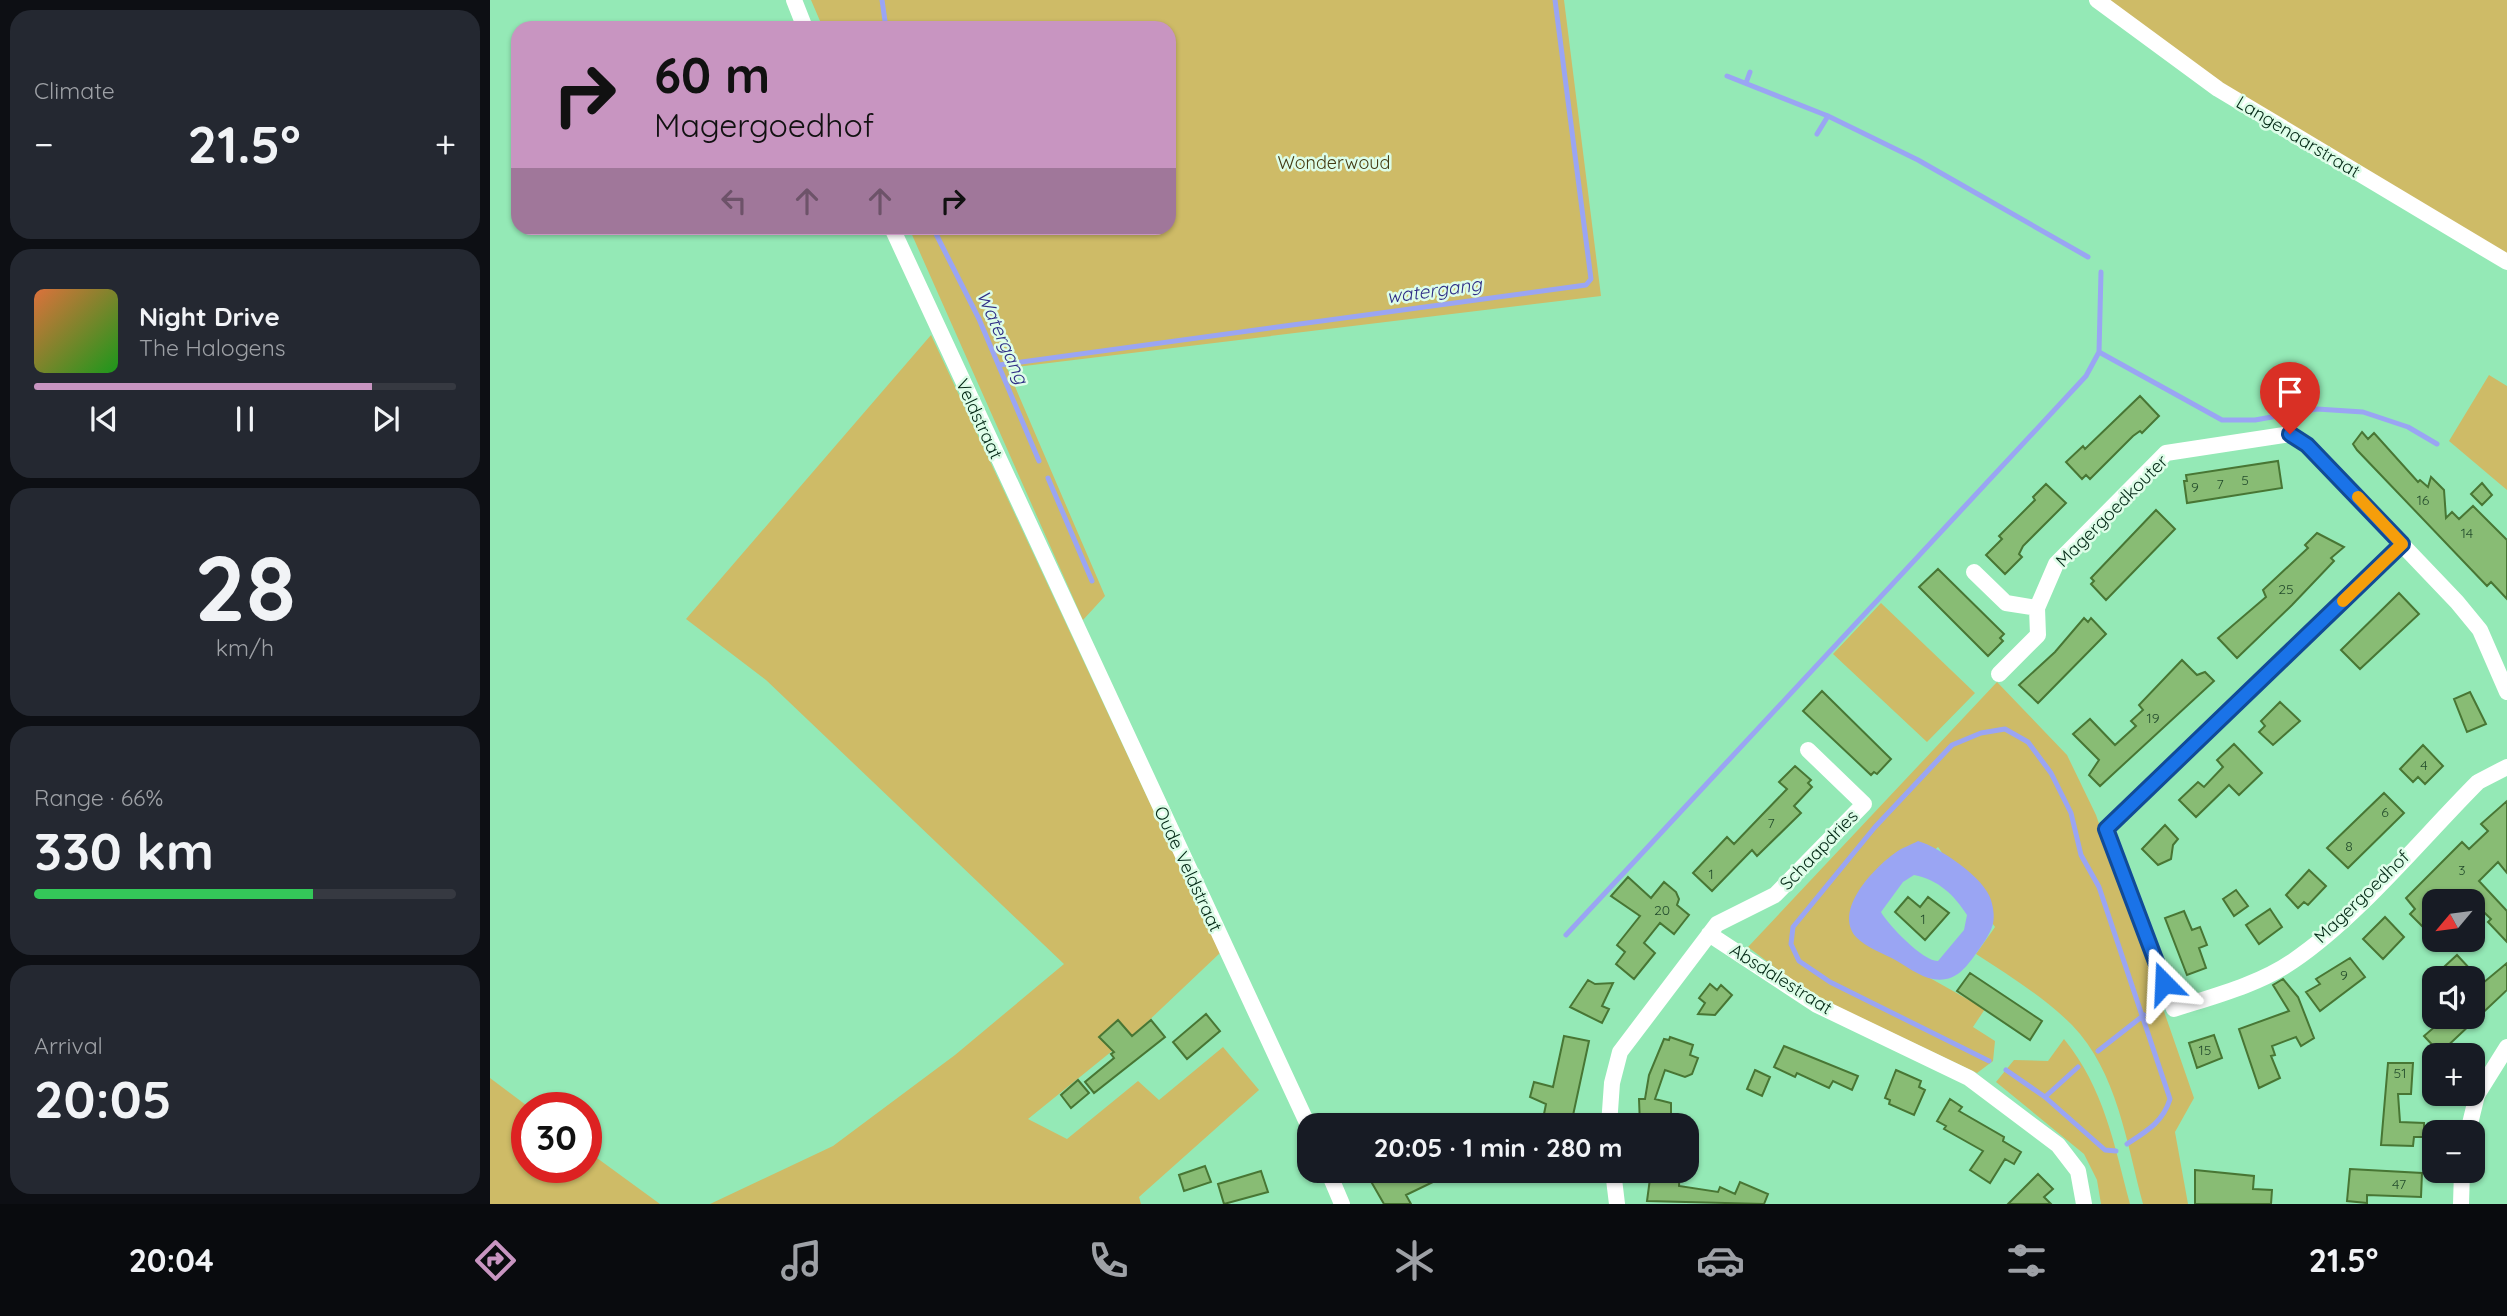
<!DOCTYPE html>
<meta charset="utf-8">
<style>
body{margin:0;font-family:Quicksand,sans-serif;background:#242831;color:#f1f3f6;height:100vh;display:flex;flex-direction:column;font-size:26px;white-space:nowrap}
*{box-sizing:border-box;margin:0}
p{font-size:23px;color:#9ea1a6}
.icon{flex:none;width:38px;height:38px;fill:none;stroke:currentColor;stroke-width:2;stroke-linecap:round;stroke-linejoin:round}
.map{position:relative;flex:1;overflow:hidden}
.sheet{display:flex;flex-direction:column;gap:10px;padding:10px;background:#0d0f14;width:490px}
.sheet>*{flex:none}
.guide{position:absolute;left:21px;top:21px;width:665px;height:214px;border-radius:21px;box-shadow:0 2px 5px #0004;background:#c895c1;color:#111;overflow:hidden}
.needle{width:46px;rotate:241deg}
.controls{position:absolute;left:1932px;top:889px;display:grid;gap:14px}
.controls a{display:grid;place-items:center;width:63px;height:63px;border-radius:14px;background:#171b24;box-shadow:0 2px 5px #0004;font-size:35px}
.speed{position:absolute;left:21px;top:1092px;display:flex;gap:14px;font-size:35px;font-weight:700;text-align:center}
.speed>*{display:grid;place-content:center;width:91px;height:91px;border-radius:50%;background:#171b24;box-shadow:0 2px 5px #0004;line-height:1}
.speed .limit{border:10px solid #d22;background:#fff;color:#111}
.pin{position:absolute;display:grid;place-items:center;width:60px;height:60px;color:#fff;margin:-72px -30px;border-radius:50% 50% 50% 0;rotate:-45deg;box-shadow:0 0 7px #0007}
.pin .icon{rotate:45deg}
.me{position:absolute;width:77px;margin:-38px;rotate:339deg;stroke-linejoin:round;filter:drop-shadow(0 0 5px #0008)}
.turn{display:flex;align-items:center;gap:24px;height:147px;padding:0 28px;font-size:32px}
.turn .icon{width:91px;height:91px;stroke-width:2.5}
.turn b{display:block;font-size:49px;line-height:60px}
.lanes{display:flex;align-items:center;height:66px;padding:0 28px;background:#0003;justify-content:center;gap:35px;direction:ltr}
.lanes .off{opacity:.35}
.big{font-size:52px;font-weight:800;line-height:1.1}
.sheet .tile{flex:1;display:flex;flex-direction:column;justify-content:center;gap:10px;min-width:0;padding:0 24px;border-radius:21px;background:#242831}
.sheet .dial{align-items:center;gap:0}
.dial b{font-size:91px;line-height:1}
.song{display:flex;align-items:center;gap:21px}
.cover{width:84px;height:84px;border-radius:10px;background:linear-gradient(135deg,hsl(20 70% 55%),hsl(120 70% 35%))}
.played{height:7px;border-radius:4px;background:linear-gradient(90deg,#c895c1 80%,#363941 80%)}
.keys{display:flex;justify-content:space-around;direction:ltr}
.heat{display:flex;justify-content:space-between;align-items:center;font-size:38px;direction:ltr}
.charge{height:10px;border-radius:5px;background:linear-gradient(90deg,#34c759 66%,#363941 0)}
.trip{position:absolute;left:807px;top:1113px;width:402px;height:70px;border-radius:21px;background:#171b24;box-shadow:0 2px 5px #0004;font-weight:800;line-height:70px;text-align:center}
.tab-bar{display:flex;height:112px;justify-content:space-around;align-items:center;background:#090b0e;color:#9ea1a6}
.tab-bar .icon{width:49px;height:49px}
.tab-bar .active{color:#c895c1}
.tab-bar b{font-size:32px;color:#f1f3f6}
main{display:flex;flex:1;min-height:0}
.map>svg:first-child{display:block}
.green{fill:#cebb67}
.water{fill:#9aa5f3;fill-rule:evenodd}
.lines{fill:none;stroke-linecap:round;stroke-linejoin:round}
.stream{stroke:#9aa5f3;stroke-width:5}
.building{fill:#88bc74;stroke:#487634;stroke-width:2}
.street{stroke:#fff;stroke-width:16}
.route-casing{stroke:#114b97;stroke-width:18}
.route{stroke:#1a73e8;stroke-width:12}
.slow{stroke:#f59e0b;stroke-width:12}
.labels{text-anchor:middle;stroke-width:5;stroke-linejoin:round;paint-order:stroke}
.number-label{font-size:14px;fill:#244d2d}
.street-label{font-size:18px;fill:#032815;stroke:#ddfde8}
.park-label{font-size:18px;fill:#433a13;stroke:#ddfde8}
.water-label{font-size:19px;font-style:italic;fill:#2f2e86;stroke:#ddfde8}
</style>
<main>
<section class="sheet">
<div class="tile"><p>Climate</p>
<div class="heat"><a>−</a><b class="big">21.5°</b><a>+</a></div>
</div>
<div class="tile">
<div class="song"><i class="cover"></i><div><b>Night Drive</b><p>The Halogens</p></div></div>
<div class="played"></div>
<div class="keys"><svg class="icon" aria-label="previous" viewBox="0 0 24 24"><path d="M18 5L8 12l10 7zM5 5v14"/></svg><svg class="icon" aria-label="pause" viewBox="0 0 24 24"><path d="M8 5v14M16 5v14"/></svg><svg class="icon" aria-label="next" viewBox="0 0 24 24"><path d="M6 5l10 7-10 7zM19 5v14"/></svg></div>
</div>
<div class="tile dial"><b>28</b><p>km/h</p></div>
<div class="tile"><p>Range · 66%</p><b class="big">330 km</b><div class="charge"></div></div>
<div class="tile"><p>Arrival</p><b class="big">20:05</b></div>
</section>
<div class="map">
<svg width="2017" height="1204" viewBox="0 0 2017 1204">
<rect width="100%" height="100%" fill="#94e9b6"/>
<path class="green" d="M 321,0 L 1074,0 L 1111,296 L 517,368 L 615,596 L 593,620 L 419,228 L 679,228 L 679,28 L 333,28 Z
M 1616,0 L 2017,0 L 2017,257 L 1732,85 Z
M 441,335 L 730,953 L 653,1026 L 538,1119 L 577,1139 L 648,1081 L 669,1100 L 733,1047 L 769,1090 L 649,1197 L 651,1204 L 220,1204 L 343,1146 L 465,1055 L 574,964 L 276,680 L 196,619 Z
M 1999,375 L 2017,386 L 2017,490 L 1959,441 Z
M 1391,603 L 1485,693 L 1437,742 L 1343,654 Z
M 1507,682 L 1577,755 L 1606,815 L 1704,1098 L 1685,1132 L 1698,1204 L 1653,1204 C 1637,1144 1627,1071 1582,1025 C 1554,997 1518,975 1486,954 L 1505,927 L 1448,847 L 1360,925 L 1367,937 L 1495,1009 L 1483,1027 L 1505,1041 L 1503,1061 L 1487,1073 L 1319,993 L 1258,947 Z
M 1574,1039 C 1614,1088 1624,1144 1640,1204 L 1611,1204 L 1607,1180 L 1594,1154 L 1506,1082 L 1524,1060 L 1558,1061 Z
M 0,1078 L 40,1108 L 37,1108 L 37,1167 L 96,1167 L 96,1150 L 170,1204 L 0,1204 Z"/>
<path class="water" d="M 1428,841 C 1449,847 1495,878 1501,900 C 1507,921 1503,930 1490,948 C 1482,959 1471,977 1456,979 C 1439,983 1422,970 1407,961 C 1395,954 1375,947 1366,937 C 1343,910 1384,868 1405,853 C 1411,848 1421,845 1428,841 ZM 1424,875 C 1449,880 1464,895 1477,915 L 1474,930 L 1448,961 C 1434,962 1398,925 1391,912 L 1413,882 Z"/>
<g class="lines">
<path class="stream" d="M 392,0 L 396,28
M 1237,76 L 1338,116 L 1428,160 L 1598,257
M 1256,83 L 1260,72
M 1327,134 L 1338,116
M 443,228 L 489,319 L 549,461
M 1611,272 L 1609,352 L 1732,420 L 1765,420 L 1827,409 L 1873,412 L 1918,427 L 1947,444
M 509,365 L 1096,285 L 1101,279 L 1065,0
M 558,478 L 602,581
M 1076,935 L 1596,376 L 1609,352
M 1608,1051 L 1654,1015
M 1499,1061 L 1340,982 L 1309,961 L 1301,944 L 1303,927 L 1385,827 L 1462,745 L 1491,733 L 1515,729 L 1538,742 L 1561,773 L 1581,813 L 1591,855 L 1609,887 L 1680,1099 C 1673,1122 1657,1131 1637,1144
M 1516,1070 L 1555,1097 L 1615,1150 L 1626,1151
M 1555,1097 L 1588,1067"/>
</g>
<path class="building" d="M 1650,396 L 1669,416 L 1652,433 L 1650,431 L 1643,436 L 1600,479 L 1596,475 L 1592,479 L 1576,462 L 1593,446 L 1595,449 Z
M 1872,432 L 1878,439 L 1884,433 L 1928,482 L 1930,480 L 1938,487 L 1941,477 L 1954,490 L 1956,518 L 1962,512 L 1969,519 L 1983,506 L 2017,540 L 2017,599 L 2001,582 L 1997,586 L 1867,450 L 1863,444 Z
M 1788,461 L 1792,488 L 1697,503 L 1694,481 L 1697,481 L 1696,475 Z
M 1992,483 L 2002,495 L 1992,505 L 1981,494 Z
M 1556,484 L 1576,503 L 1533,546 L 1529,554 L 1532,557 L 1515,574 L 1496,555 L 1512,539 L 1509,536 L 1545,500 L 1543,497 Z
M 1666,510 L 1685,529 L 1616,600 L 1601,584 L 1604,581 L 1601,578 Z
M 1827,533 L 1854,547 L 1841,558 L 1844,561 L 1802,605 L 1747,658 L 1728,638 L 1776,597 L 1773,590 L 1818,548 L 1815,545 Z
M 1448,569 L 1514,634 L 1510,638 L 1513,641 L 1498,656 L 1429,587 Z
M 1909,593 L 1929,614 L 1870,669 L 1851,650 Z
M 1594,618 L 1598,622 L 1601,618 L 1616,634 L 1548,703 L 1529,685 L 1565,652 Z
M 1692,660 L 1707,675 L 1715,672 L 1724,681 L 1610,786 L 1599,775 L 1609,760 L 1583,734 L 1600,719 L 1625,745 L 1646,726 L 1641,721 L 1653,710 L 1649,705 Z
M 1332,691 L 1401,759 L 1387,774 L 1384,772 L 1381,775 L 1313,711 Z
M 1980,692 L 1996,724 L 1977,732 L 1964,699 Z
M 1790,702 L 1810,721 L 1783,745 L 1769,732 L 1775,726 L 1771,721 Z
M 1744,744 L 1772,773 L 1749,795 L 1739,785 L 1706,817 L 1689,800 L 1708,782 L 1714,787 L 1733,767 L 1727,760 Z
M 1933,745 L 1953,766 L 1935,784 L 1928,777 L 1923,782 L 1910,769 Z
M 1305,766 L 1321,780 L 1318,783 L 1322,787 L 1304,806 L 1311,813 L 1267,856 L 1262,850 L 1222,891 L 1203,873 L 1237,837 L 1244,844 L 1269,818 L 1297,789 L 1289,782 Z
M 1894,793 L 1914,813 L 1858,868 L 1837,848 Z
M 2017,801 L 2017,873 L 2008,862 L 1989,881 L 2017,911 L 2017,942 L 1998,922 L 2001,919 L 1975,894 L 1968,901 L 1944,901 L 1944,938 L 1920,914 L 1925,909 L 1916,898 L 1972,842 L 1979,849 L 1998,831 L 1991,824 Z
M 1675,825 L 1688,839 L 1683,845 L 1681,859 L 1668,865 L 1652,849 Z
M 1819,870 L 1836,886 L 1818,905 L 1814,902 L 1808,908 L 1796,895 Z
M 1138,877 L 1161,898 L 1174,882 L 1186,892 L 1189,899 L 1187,905 L 1199,915 L 1184,934 L 1170,923 L 1154,943 L 1165,953 L 1144,979 L 1126,964 L 1135,952 L 1127,945 L 1150,916 L 1121,896 Z
M 1746,890 L 1758,906 L 1744,916 L 1733,899 Z
M 1418,897 L 1430,907 L 1438,897 L 1459,913 L 1435,940 L 1405,912 Z
M 1780,909 L 1792,927 L 1769,944 L 1756,925 Z
M 1694,911 L 1702,930 L 1710,927 L 1717,945 L 1709,948 L 1716,968 L 1697,975 L 1675,918 Z
M 1895,917 L 1914,937 L 1893,959 L 1873,939 Z
M 1967,955 L 1993,983 L 2017,963 L 2017,990 L 1950,1053 L 1934,1036 L 1948,1024 L 1942,1017 L 1983,1017 L 1983,978 L 1942,978 Z
M 1860,958 L 1875,977 L 1830,1011 L 1816,992 L 1830,984 L 1826,979 Z
M 1480,973 L 1552,1021 L 1540,1040 L 1467,991 Z
M 1793,979 L 1808,997 L 1824,1038 L 1811,1046 L 1806,1037 L 1782,1046 L 1785,1055 L 1781,1056 L 1790,1078 L 1769,1088 L 1749,1029 L 1799,1011 L 1783,985 Z
M 1098,980 L 1105,984 L 1123,983 L 1112,1006 L 1119,1009 L 1112,1023 L 1080,1007 Z
M 1220,984 L 1227,990 L 1231,985 L 1242,995 L 1225,1015 L 1208,1014 L 1215,1003 L 1209,998 Z
M 716,1014 L 730,1031 L 697,1059 L 683,1042 Z
M 628,1020 L 642,1036 L 661,1020 L 675,1037 L 604,1093 L 595,1082 L 624,1058 L 621,1054 L 624,1052 L 609,1037 Z
M 1724,1035 L 1732,1058 L 1707,1068 L 1699,1043 Z
M 1074,1036 L 1099,1041 L 1082,1120 L 1054,1114 L 1056,1104 L 1040,1097 L 1044,1082 L 1063,1087 Z
M 1180,1037 L 1203,1045 L 1200,1055 L 1208,1058 L 1202,1074 L 1195,1077 L 1175,1070 L 1165,1099 L 1181,1103 L 1181,1125 L 1150,1125 L 1149,1099 L 1155,1099 L 1159,1075 L 1174,1039 L 1179,1040 Z
M 1294,1046 L 1368,1076 L 1362,1090 L 1343,1081 L 1339,1088 L 1307,1073 L 1305,1077 L 1284,1067 Z
M 1898,1063 L 1923,1063 L 1921,1094 L 1908,1094 L 1910,1122 L 1934,1123 L 1934,1137 L 1924,1137 L 1923,1146 L 1891,1145 Z
M 1265,1070 L 1280,1077 L 1272,1096 L 1257,1089 Z
M 1406,1070 L 1431,1081 L 1429,1087 L 1435,1090 L 1424,1115 L 1399,1104 L 1400,1100 L 1395,1098 Z
M 588,1080 L 599,1093 L 581,1108 L 571,1095 Z
M 1460,1099 L 1472,1107 L 1469,1111 L 1514,1137 L 1513,1141 L 1531,1152 L 1524,1164 L 1515,1159 L 1500,1183 L 1480,1170 L 1493,1151 L 1454,1129 L 1456,1126 L 1447,1121 Z
M 715,1166 L 721,1182 L 694,1191 L 689,1175 Z
M 1860,1169 L 1932,1173 L 1931,1197 L 1877,1195 L 1877,1203 L 1857,1201 Z
M 1705,1170 L 1764,1176 L 1763,1189 L 1782,1190 L 1781,1204 L 1705,1204 Z
M 771,1171 L 778,1192 L 734,1204 L 728,1184 Z
M 875,1171 L 938,1171 L 943,1182 L 916,1195 L 921,1204 L 894,1204 Z
M 1161,1171 L 1190,1171 L 1189,1186 L 1228,1192 L 1230,1187 L 1245,1194 L 1250,1182 L 1278,1194 L 1274,1204 L 1157,1201 Z
M 1548,1174 L 1563,1189 L 1554,1197 L 1561,1204 L 1518,1204 Z"/>
<g class="lines">
<path class="street" d="M 304,0 L 315,28
M 1607,0 L 1728,89 L 2017,262
M 402,228 L 819,1127
M 1912,544 L 1616,829 L 1684,1009 C 1724,996 1768,985 1803,961 C 1868,917 1932,838 1988,782 L 2017,767
M 1484,572 L 1516,603 L 1547,608
M 1509,674 L 1548,635 L 1547,608 L 1566,564 L 1676,453 L 1800,434 L 1817,445 L 1967,602 L 1990,630 L 2017,692
M 1219,934 L 1327,1005 L 1479,1078 L 1568,1145 L 1588,1171 L 1594,1204
M 1119,1125 L 1122,1083 L 1130,1052 L 1227,924 L 1285,895 L 1374,804 L 1318,750
M 1978,1132 L 1987,1095 L 2017,1047
M 838,1171 L 852,1204
M 1123,1171 L 1127,1204
M 1971,1204 L 1972,1171"/>
</g>
<g class="lines">
<g class="route-casing">
<path id="route" d="M 1674,983 L 1616,829 L 1912,544 L 1817,445 L 1800,434"/>
</g>
<use href="#route" class="route"/>
<path class="slow" d="M 1853,601 L 1912,544 L 1868,497"/>
</g>
<g class="labels">
<g class="number-label">
<text x="1755" y="485">5</text>
<text x="1730" y="489">7</text>
<text x="1705" y="492">9</text>
<text x="1933" y="505">16</text>
<text x="1977" y="538">14</text>
<text x="1796" y="594">25</text>
<text x="1663" y="723">19</text>
<text x="1934" y="770">4</text>
<text x="1895" y="817">6</text>
<text x="1281" y="828">7</text>
<text x="1859" y="851">8</text>
<text x="1972" y="875">3</text>
<text x="1221" y="879">1</text>
<text x="1172" y="915">20</text>
<text x="1433" y="924">1</text>
<text x="1854" y="980">9</text>
<text x="1715" y="1055">15</text>
<text x="1910" y="1078">51</text>
<text x="1909" y="1189">47</text>
</g>
<g class="street-label">
<text transform="translate(1808 137) rotate(31)" y="6">Langenaarstraat</text>
<text transform="translate(489 419) rotate(65)" y="6">Veldstraat</text>
<text transform="translate(1622 511) rotate(-45)" y="6">Magergoedkouter</text>
<text transform="translate(1329 850) rotate(-46)" y="6">Schaapdries</text>
<text transform="translate(698 869) rotate(65)" y="6">Oude Veldstraat</text>
<text transform="translate(1872 897) rotate(-44)" y="6">Magergoedhof</text>
<text transform="translate(1291 979) rotate(32)" y="6">Absdalestraat</text>
</g>
<g class="park-label">
<text x="844" y="169">Wonderwoud</text>
</g>
<g class="water-label">
<text transform="translate(944 290) rotate(-8)" y="7">watergang</text>
<text transform="translate(513 337) rotate(66)" y="7">Watergang</text>
</g>
</g>
</svg>
<div class="controls">
<a><svg class="needle" viewBox="-14 -14 28 28"><path d="M0-13l5 13h-10z" fill="#e53935"/><path d="M0 13l5-13h-10z" fill="#9ea1a6"/></svg></a>
<a><svg class="icon" aria-label="sound" viewBox="0 0 24 24"><path d="M4 9h4l5-4v14l-5-4H4zM17 9q2 3 0 6"/></svg></a>
<a>+</a>
<a>−</a>
</div>
<div class="speed"><div class="limit">30</div></div>
<div class="pin" style="left:1800px;top:434px;background:#d93025"><svg class="icon" aria-label="arrive" viewBox="0 0 24 24"><path d="M6 21V4h12l-3 4 3 4H6"/></svg></div>
<svg class="me" style="left:1674px;top:983px" viewBox="-20 -20 40 40"><path d="M0-17L14 15 0 8-14 15z" fill="#1a73e8" stroke="#fff" stroke-width="4"/></svg>
<div class="trip">20:05 · 1 min · 280 m</div>
<div class="guide">
<div class="turn"><svg class="icon" aria-label="right" viewBox="0 0 24 24"><path d="M7 20v-9h11M14 6l5 5-5 5"/></svg><div><b>60 m</b>Magergoedhof</div></div>
<div class="lanes"><svg class="icon off" aria-label="left" viewBox="0 0 24 24"><path d="M17 20v-9H6M10 6l-5 5 5 5"/></svg><svg class="icon off" aria-label="ahead" viewBox="0 0 24 24"><path d="M12 20V5M6 11l6-6 6 6"/></svg><svg class="icon off" aria-label="ahead" viewBox="0 0 24 24"><path d="M12 20V5M6 11l6-6 6 6"/></svg><svg class="icon" aria-label="right" viewBox="0 0 24 24"><path d="M7 20v-9h11M14 6l5 5-5 5"/></svg></div>
</div>
</div>
</main>
<nav class="tab-bar">
<b>20:04</b>
<svg class="icon active" aria-label="directions" viewBox="0 0 24 24"><path d="M12 3l9 9-9 9-9-9zM9 14v-3h6M13 9l2 2-2 2"/></svg>
<svg class="icon" aria-label="music" viewBox="0 0 24 24"><path d="M9 18V5l10-2v13"/><circle cx="6" cy="18" r="3"/><circle cx="16" cy="16" r="3"/></svg>
<svg class="icon" aria-label="phone" viewBox="0 0 24 24"><path d="M5 4h4l2 5-3 2q2 4 5 5l2-3 5 2v4C11 20 4 13 5 4z"/></svg>
<svg class="icon" aria-label="climate" viewBox="0 0 24 24"><path d="M12 3v18M4 7l16 10M4 17L20 7"/></svg>
<svg class="icon" aria-label="car" viewBox="0 0 24 24"><path d="M5 17H2v-5l4-1 3-4h7l3 4 3 1v5h-3M9 17h6M6 11h13"/><circle cx="7" cy="17" r="2"/><circle cx="17" cy="17" r="2"/></svg>
<svg class="icon" aria-label="filters" viewBox="0 0 24 24"><path d="M4 7h16M4 17h16"/><circle cx="9" cy="7" r="2"/><circle cx="15" cy="17" r="2"/></svg>
<b>21.5°</b>
</nav>
